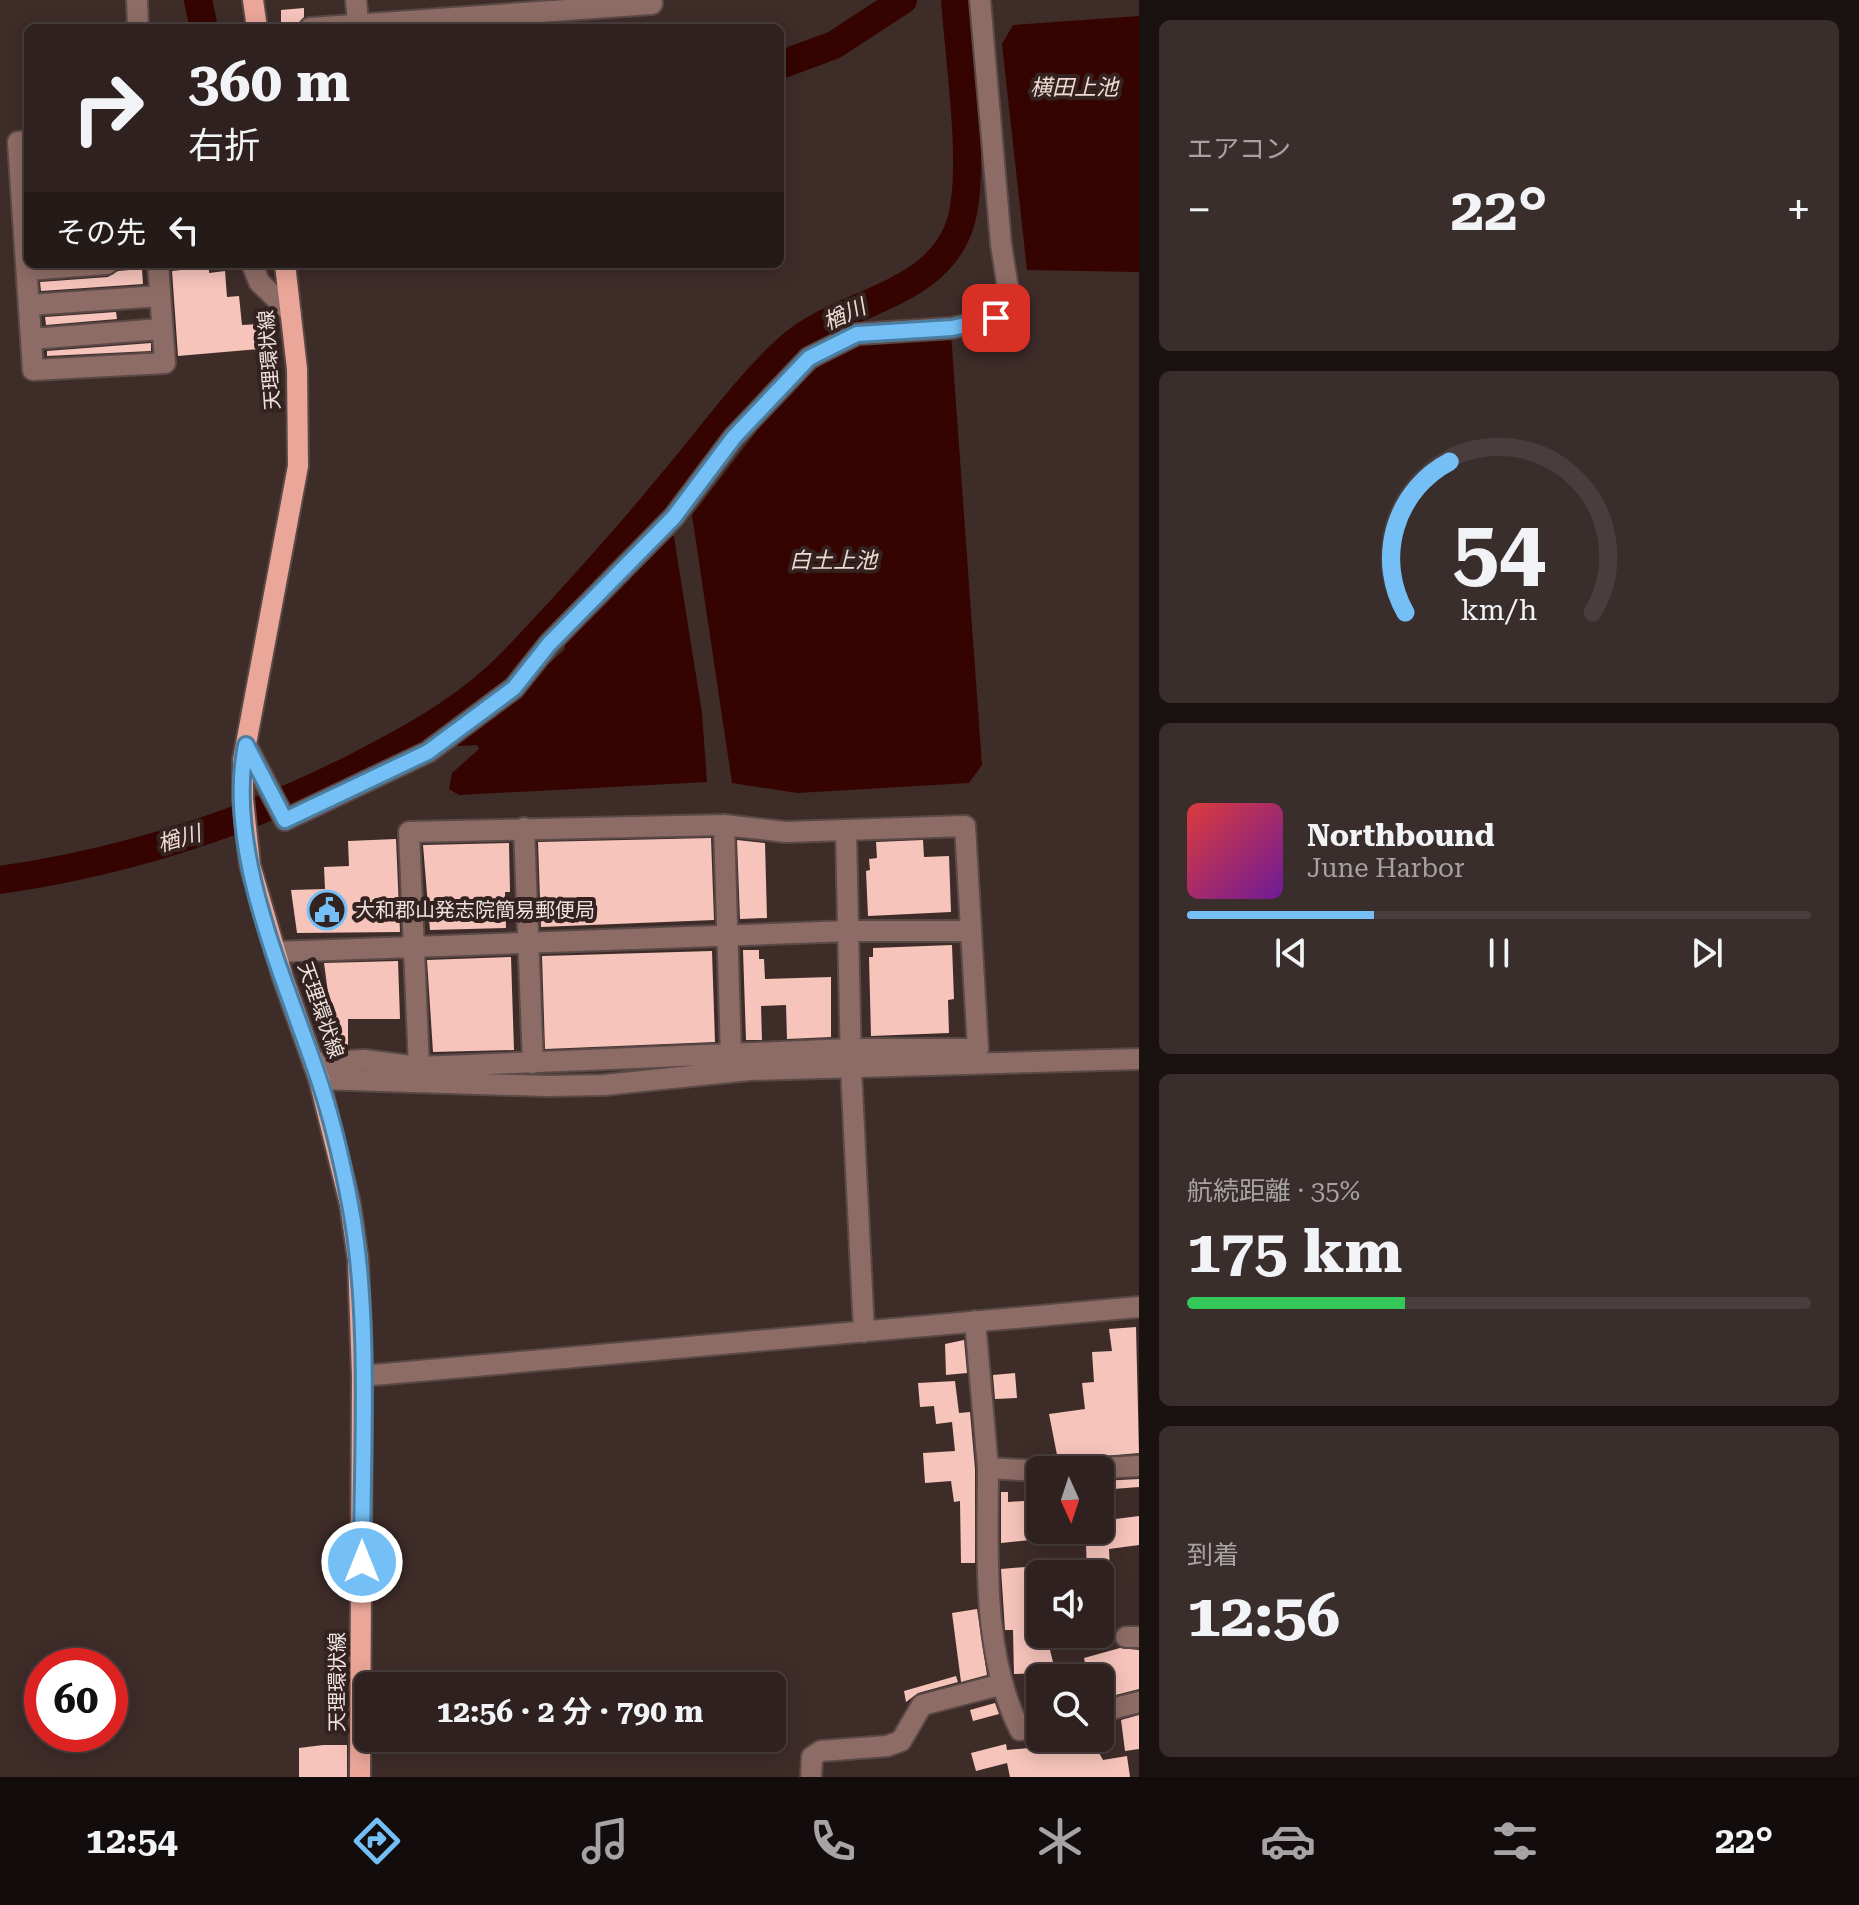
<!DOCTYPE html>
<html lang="ja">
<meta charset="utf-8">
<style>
body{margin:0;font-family:"Roboto Serif","Noto Sans JP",serif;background:#3a2e2c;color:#f1f3f6;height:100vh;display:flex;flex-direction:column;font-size:30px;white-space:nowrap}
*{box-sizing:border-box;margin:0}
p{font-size:26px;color:#a7a3a4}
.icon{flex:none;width:44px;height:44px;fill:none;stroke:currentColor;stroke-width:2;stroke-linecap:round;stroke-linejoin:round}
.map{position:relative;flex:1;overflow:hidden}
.details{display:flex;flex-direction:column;gap:20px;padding:20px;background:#191211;width:720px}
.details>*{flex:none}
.banner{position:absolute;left:24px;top:24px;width:760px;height:244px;border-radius:12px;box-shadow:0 4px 20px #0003,0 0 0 2px #493e3d;background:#2e211f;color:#f1f3f6;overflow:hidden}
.needle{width:52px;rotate:177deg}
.tools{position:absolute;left:1026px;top:1456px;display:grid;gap:16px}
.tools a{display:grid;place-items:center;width:88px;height:88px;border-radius:12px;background:#2e211f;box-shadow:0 4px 20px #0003,0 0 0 2px #493e3d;font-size:40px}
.speed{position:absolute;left:24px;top:1648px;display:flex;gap:16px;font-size:40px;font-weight:700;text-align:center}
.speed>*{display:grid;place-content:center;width:104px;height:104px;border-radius:50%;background:#2e211f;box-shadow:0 4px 20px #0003,0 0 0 2px #493e3d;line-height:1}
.speed .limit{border:12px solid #d22;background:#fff;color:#111}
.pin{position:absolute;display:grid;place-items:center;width:68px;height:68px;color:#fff;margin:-34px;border-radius:16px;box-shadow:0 4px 12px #0006}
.me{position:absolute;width:88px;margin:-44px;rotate:0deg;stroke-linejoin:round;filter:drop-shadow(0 0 6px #0008)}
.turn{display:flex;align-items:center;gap:28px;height:168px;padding:0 32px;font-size:36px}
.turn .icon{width:104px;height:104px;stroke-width:2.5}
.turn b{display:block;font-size:56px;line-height:68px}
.then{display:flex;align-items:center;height:76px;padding:0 32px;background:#0003;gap:16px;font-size:30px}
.big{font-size:60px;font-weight:700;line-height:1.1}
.details .tile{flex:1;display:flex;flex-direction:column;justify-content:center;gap:12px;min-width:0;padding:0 28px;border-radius:12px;background:#3a2e2c}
.details .dial{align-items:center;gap:0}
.dial svg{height:208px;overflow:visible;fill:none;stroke:#493e3d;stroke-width:7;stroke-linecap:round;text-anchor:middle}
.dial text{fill:#f1f3f6;stroke:none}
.song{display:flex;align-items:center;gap:24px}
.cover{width:96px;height:96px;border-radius:12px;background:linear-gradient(135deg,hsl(0 70% 55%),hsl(280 70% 35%))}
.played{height:8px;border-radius:4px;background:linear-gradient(90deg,#74c0f6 30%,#493e3d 30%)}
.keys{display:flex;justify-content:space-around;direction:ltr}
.heat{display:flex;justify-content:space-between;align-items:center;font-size:44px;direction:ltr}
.charge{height:12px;border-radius:6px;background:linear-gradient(90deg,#34c759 35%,#493e3d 0)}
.trip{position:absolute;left:354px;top:1672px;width:432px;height:80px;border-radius:12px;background:#2e211f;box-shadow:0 4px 20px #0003,0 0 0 2px #493e3d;font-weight:700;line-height:80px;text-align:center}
.tab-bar{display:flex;height:128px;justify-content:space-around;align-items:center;background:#120d0c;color:#a7a3a4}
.tab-bar .icon{width:56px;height:56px}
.tab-bar .selected{color:#74c0f6}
.tab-bar b{font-size:36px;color:#f1f3f6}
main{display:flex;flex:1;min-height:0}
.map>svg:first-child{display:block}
.water{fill:#350401}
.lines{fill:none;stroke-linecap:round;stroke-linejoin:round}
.river{stroke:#350401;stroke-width:28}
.building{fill:#f6c4bb}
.minor-casing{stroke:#5a4946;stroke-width:24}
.major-casing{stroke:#5a4946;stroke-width:24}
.minor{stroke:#8e6c66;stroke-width:20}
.major{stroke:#eaa699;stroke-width:20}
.route-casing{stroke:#4b7da0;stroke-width:20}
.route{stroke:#74c0f6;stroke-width:14}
.labels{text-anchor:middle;stroke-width:8;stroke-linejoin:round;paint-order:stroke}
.street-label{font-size:20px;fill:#eee2df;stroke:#33221f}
.poi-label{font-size:20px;fill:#eee2df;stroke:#33221f;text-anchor:start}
.water-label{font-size:22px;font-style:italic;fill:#f1dad6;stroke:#33221f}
</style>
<main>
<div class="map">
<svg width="1139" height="1777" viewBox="0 0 1139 1777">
<rect width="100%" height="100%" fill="#3e2c29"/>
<path class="water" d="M 1139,16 L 1139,272 L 1027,270 L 1002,44 L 1013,25 Z
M 951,334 L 982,765 L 969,783 L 797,793 L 732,783 L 692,515 L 789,389 L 852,342 Z
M 663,529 L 674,537 L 702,713 L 707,782 L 459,795 L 449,789 L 452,773 L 479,749 L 477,745 L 458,746 L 453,739 L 505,704 L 565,649 L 564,636 Z"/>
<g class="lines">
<path class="river" d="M 198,0 L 204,28
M 780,65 L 834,45 L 903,0
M 0,880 C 131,861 256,820 373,758 C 423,732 474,702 513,661 C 569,602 624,541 675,479 C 712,435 745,388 787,349 C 839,300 939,299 961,221 C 976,168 959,59 955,0"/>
</g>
<path class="building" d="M 304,8 L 304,17 L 298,23 L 281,24 L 281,10 Z
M 209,267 L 209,273 L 225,271 L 227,297 L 239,296 L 242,325 L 258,324 L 260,349 L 178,356 L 172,271 Z
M 142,269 L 143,284 L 41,291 L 40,282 L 108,277 L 118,271 Z
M 116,312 L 117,319 L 46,325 L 45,317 Z
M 151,343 L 151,351 L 47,356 L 47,351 Z
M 711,838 L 714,920 L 541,927 L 538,842 Z
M 396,839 L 400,932 L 297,933 L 291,890 L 325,889 L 324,867 L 349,866 L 348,841 Z
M 737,840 L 765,843 L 767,918 L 740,919 Z
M 923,840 L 924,857 L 949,856 L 951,912 L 868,916 L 866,871 L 870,870 L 869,859 L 877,858 L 876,842 Z
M 509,843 L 510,892 L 505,892 L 506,928 L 430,930 L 423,845 Z
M 952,945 L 954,999 L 948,1000 L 949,1033 L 871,1036 L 869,957 L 873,957 L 873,948 Z
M 743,950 L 759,950 L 759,959 L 764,959 L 765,979 L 831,977 L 831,1037 L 787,1039 L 786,1005 L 761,1006 L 762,1040 L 746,1040 Z
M 712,951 L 715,1042 L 545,1049 L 542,956 Z
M 511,957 L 514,1050 L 433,1052 L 427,960 Z
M 398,961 L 400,1019 L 348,1019 L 348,1045 L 335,1045 L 324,963 Z
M 1136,1327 L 1139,1453 L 1058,1460 L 1049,1414 L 1085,1409 L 1082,1383 L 1094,1382 L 1092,1352 L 1112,1351 L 1109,1329 Z
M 964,1340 L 967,1373 L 946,1375 L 945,1344 Z
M 1015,1373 L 1017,1398 L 995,1399 L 993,1375 Z
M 955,1381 L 959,1413 L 970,1412 L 975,1469 L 975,1563 L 961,1563 L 960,1501 L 954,1502 L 951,1481 L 925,1483 L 923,1453 L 955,1451 L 952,1422 L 936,1424 L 934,1406 L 920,1407 L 918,1383 Z
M 1139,1479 L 1139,1487 L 1100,1490 L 1100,1481 Z
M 1001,1492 L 1008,1492 L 1008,1502 L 1038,1500 L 1040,1539 L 1001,1543 Z
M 1139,1516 L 1139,1545 L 1109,1549 L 1110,1571 L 1100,1574 L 1087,1574 L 1086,1544 L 1046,1542 L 1046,1530 L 1100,1530 L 1100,1521 Z
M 1038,1566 L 1039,1581 L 1033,1582 L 1036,1608 L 1040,1607 L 1040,1634 L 1046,1634 L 1054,1666 L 1040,1668 L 1040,1673 L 1014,1674 L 1013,1630 L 1005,1630 L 1001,1569 Z
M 1100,1604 L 1116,1604 L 1116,1625 L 1100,1625 Z
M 977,1609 L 987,1675 L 961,1682 L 952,1613 Z
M 1120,1648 L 1139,1650 L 1139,1689 L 1100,1699 L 1100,1676 L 1088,1678 L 1084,1658 Z
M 956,1676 L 958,1682 L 918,1693 L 906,1702 L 904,1691 Z
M 995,1703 L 999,1714 L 973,1721 L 970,1710 Z
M 1139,1715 L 1139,1749 L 1125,1751 L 1121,1720 Z
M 1065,1738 L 1091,1738 L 1103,1760 L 1127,1756 L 1130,1777 L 1010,1777 L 1007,1763 L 976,1771 L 971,1753 L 1006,1744 L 1007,1750 L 1049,1746 L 1048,1742 Z
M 323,1745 L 347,1745 L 347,1777 L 299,1777 L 299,1748 Z"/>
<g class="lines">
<g class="minor-casing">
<path id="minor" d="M 137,0 L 138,28
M 356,0 L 358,24
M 310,28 L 652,4 L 651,0
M 28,141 L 18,142 L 33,370 L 165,363 L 158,264
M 252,264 L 259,282 L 291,313
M 27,270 L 107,264
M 29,305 L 160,296
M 31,339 L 162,329
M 246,745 L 285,820 L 428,752 L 514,688 L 549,644 L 674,517 L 734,437 L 809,358 L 857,334 L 952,328 L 996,318 L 1009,295 L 1001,244 L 980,0
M 724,825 L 731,1055
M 524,828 L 533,1063
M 846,830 L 851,1068 L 864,1332
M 275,952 L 850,931 L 969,931
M 313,1063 L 364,1060 L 419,1067 L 850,1049 L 978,1049 L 965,826 L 786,832 L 724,825 L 409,832 L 419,1067
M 319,1079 L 546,1086 L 604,1085 L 750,1070 L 1139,1059
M 975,1321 L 988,1468 L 1040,1471
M 362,1376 L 1139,1307
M 988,1468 C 988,1553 981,1652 1020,1730 L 1040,1728
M 1065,1470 L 1139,1466
M 1126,1637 L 1139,1637
M 1100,1712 L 1139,1702
M 811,1777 L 812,1757 L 821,1751 L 887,1746 L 901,1741 L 922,1705 L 1003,1684"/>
</g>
<g class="major-casing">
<path id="major" d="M 253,0 L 257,28
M 285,264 L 297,369 L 298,466 L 243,760 L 243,799 L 250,865 L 283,978 L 319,1079 L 350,1204 L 358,1259 L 362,1376 L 360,1777"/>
</g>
<use href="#minor" class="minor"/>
<use href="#major" class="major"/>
</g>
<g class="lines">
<g class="route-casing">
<path id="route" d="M 362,1562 C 362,1450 371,1313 350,1204 C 342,1161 331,1115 317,1074 C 284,976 225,850 246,745 L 285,820 L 428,752 L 514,688 L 549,644 L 674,517 L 734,437 L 809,358 L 857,334 L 952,328 L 996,318"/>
</g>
<use href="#route" class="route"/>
</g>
<defs>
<g id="civic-ring" transform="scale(2)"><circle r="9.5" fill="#33221f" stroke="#74c0f6" stroke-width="1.5"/><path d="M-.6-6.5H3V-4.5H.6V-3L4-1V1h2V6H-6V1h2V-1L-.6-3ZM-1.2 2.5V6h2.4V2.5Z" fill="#74c0f6"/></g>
</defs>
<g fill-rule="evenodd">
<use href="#civic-ring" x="327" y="910"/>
</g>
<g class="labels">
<g class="street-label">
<text transform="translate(269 360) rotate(-94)" y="7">天理環状線</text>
<text transform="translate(321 1010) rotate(71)" y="7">天理環状線</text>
<text transform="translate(337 1682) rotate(-90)" y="7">天理環状線</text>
</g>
<g class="poi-label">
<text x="355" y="917">大和郡山発志院簡易郵便局</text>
</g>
<g class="water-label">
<text x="1074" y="95">横田上池</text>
<text transform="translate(844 314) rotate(-24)" y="8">楢川</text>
<text x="833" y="568">白土上池</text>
<text transform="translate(179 838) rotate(-16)" y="8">楢川</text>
</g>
</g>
</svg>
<div class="tools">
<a><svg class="needle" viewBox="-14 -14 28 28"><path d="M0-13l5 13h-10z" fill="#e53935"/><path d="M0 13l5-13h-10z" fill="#a7a3a4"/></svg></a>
<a><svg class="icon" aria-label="sound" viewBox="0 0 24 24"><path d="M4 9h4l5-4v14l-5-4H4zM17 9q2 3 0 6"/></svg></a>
<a><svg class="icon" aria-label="search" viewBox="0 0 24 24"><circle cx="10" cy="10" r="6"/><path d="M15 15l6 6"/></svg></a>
</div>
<div class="speed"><div class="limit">60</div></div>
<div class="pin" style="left:996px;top:318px;background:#d93025"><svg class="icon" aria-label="arrive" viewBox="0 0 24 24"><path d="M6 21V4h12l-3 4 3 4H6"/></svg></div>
<svg class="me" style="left:362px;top:1562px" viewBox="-20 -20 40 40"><circle r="17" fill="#74c0f6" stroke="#fff" stroke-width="3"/><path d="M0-11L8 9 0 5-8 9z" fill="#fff"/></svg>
<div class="trip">12:56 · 2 分 · 790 m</div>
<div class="banner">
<div class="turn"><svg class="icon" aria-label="right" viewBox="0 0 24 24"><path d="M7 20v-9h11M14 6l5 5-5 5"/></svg><div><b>360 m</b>右折</div></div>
<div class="then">その先<svg class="icon" aria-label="left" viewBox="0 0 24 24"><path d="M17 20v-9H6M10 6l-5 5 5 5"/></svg></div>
</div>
</div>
<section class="details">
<div class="tile"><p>エアコン</p>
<div class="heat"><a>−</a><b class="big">22°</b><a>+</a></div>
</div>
<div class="tile dial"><svg viewBox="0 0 100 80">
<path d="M14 69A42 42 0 1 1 86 69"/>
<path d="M14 69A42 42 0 0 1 31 11" stroke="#74c0f6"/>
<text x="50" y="56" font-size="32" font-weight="700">54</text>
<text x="50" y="72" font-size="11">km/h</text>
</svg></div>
<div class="tile">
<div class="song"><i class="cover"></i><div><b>Northbound</b><p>June Harbor</p></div></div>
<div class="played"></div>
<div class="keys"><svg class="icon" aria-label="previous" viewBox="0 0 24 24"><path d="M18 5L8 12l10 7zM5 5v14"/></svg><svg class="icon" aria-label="pause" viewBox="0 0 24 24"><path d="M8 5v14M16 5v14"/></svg><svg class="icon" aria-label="next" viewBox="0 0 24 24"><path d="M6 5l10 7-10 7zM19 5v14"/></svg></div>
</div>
<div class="tile"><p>航続距離 · 35%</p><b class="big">175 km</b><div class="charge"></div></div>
<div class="tile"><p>到着</p><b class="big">12:56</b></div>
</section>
</main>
<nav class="tab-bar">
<b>12:54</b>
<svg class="icon selected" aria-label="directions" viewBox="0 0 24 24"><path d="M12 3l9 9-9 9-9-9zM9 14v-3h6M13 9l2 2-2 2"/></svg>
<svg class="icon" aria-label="music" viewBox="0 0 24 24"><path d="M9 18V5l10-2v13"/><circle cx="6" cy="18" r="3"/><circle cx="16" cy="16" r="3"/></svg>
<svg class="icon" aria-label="phone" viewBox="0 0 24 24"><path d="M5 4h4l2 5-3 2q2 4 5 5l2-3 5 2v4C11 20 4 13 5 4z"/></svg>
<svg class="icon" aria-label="climate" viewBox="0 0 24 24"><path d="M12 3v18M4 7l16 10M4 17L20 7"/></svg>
<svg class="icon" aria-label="car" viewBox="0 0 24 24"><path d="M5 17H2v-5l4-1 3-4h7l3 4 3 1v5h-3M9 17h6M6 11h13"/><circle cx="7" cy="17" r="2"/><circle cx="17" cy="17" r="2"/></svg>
<svg class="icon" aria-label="filters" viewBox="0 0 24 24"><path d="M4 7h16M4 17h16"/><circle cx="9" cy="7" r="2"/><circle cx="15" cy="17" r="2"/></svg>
<b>22°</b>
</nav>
